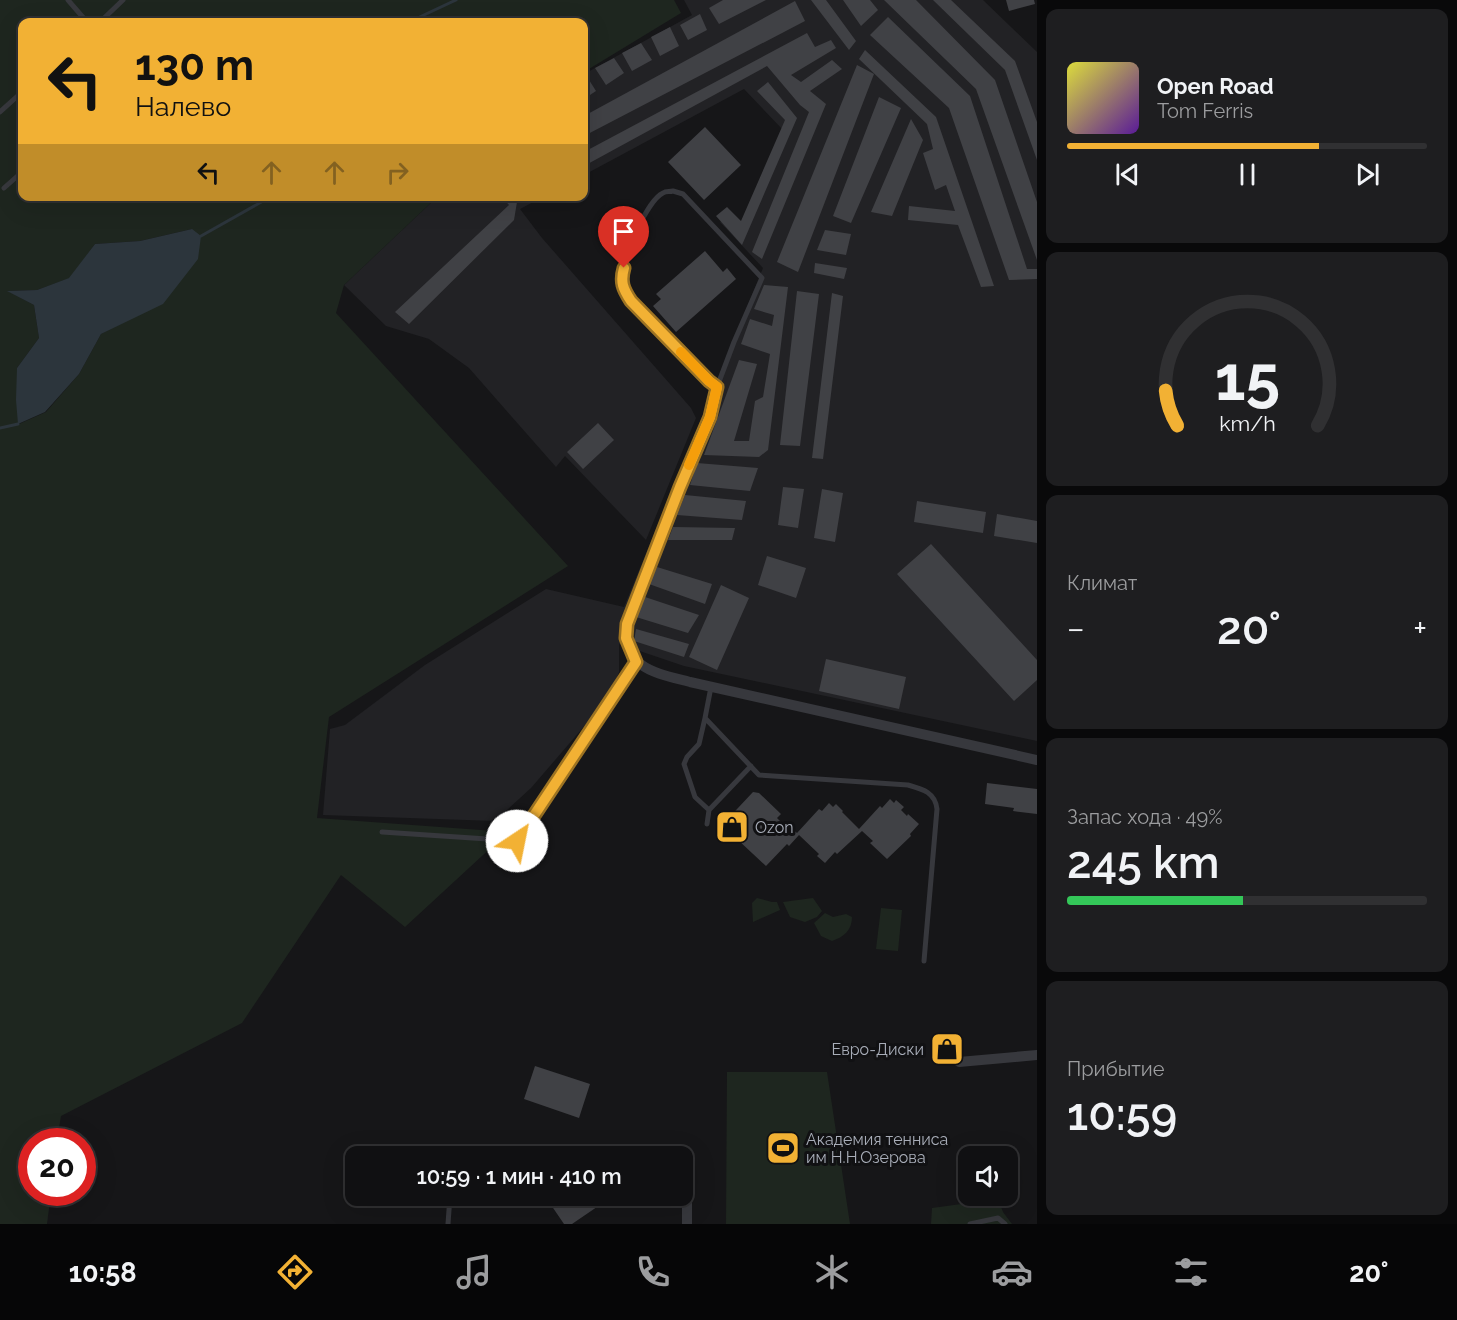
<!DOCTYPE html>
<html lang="ru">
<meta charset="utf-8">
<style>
body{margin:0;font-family:Raleway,sans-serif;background:#1e1e20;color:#f1f3f6;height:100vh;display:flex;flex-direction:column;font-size:22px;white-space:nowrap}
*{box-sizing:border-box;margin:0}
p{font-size:20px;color:#9c9d9f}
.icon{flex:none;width:33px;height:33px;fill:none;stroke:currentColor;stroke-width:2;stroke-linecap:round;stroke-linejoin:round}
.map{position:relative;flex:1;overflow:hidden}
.panel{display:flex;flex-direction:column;gap:9px;padding:9px;background:#09090a;width:420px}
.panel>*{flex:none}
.banner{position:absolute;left:18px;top:18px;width:570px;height:183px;border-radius:12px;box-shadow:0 6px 24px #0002,0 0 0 2px #303032;background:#f2b134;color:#111;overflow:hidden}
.tools{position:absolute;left:958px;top:1146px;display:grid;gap:12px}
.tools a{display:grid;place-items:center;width:60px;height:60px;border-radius:12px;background:#101012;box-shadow:0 6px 24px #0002,0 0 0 2px #303032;font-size:30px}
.speed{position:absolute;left:18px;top:1128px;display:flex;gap:12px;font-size:30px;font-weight:700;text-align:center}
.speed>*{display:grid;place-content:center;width:78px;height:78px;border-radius:50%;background:#101012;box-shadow:0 6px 24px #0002,0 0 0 2px #303032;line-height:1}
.speed .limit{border:9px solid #d22;background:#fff;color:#111}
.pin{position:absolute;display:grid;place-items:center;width:51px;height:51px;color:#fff;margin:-62px -26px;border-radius:50% 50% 50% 0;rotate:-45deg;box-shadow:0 0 6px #0007}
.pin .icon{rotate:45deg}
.me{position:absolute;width:66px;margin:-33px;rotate:34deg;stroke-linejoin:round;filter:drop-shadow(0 0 4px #0008)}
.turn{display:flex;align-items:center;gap:21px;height:126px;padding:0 18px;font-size:27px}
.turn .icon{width:78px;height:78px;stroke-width:2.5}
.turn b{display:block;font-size:42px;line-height:51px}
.lanes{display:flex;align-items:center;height:57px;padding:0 18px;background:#0003;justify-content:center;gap:30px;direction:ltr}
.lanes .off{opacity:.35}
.big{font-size:45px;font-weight:600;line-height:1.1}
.panel .widget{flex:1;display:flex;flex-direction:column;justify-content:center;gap:9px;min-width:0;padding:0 21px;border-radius:12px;background:#1e1e20}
.panel .dial{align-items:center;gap:0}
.dial svg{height:156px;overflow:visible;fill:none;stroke:#303032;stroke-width:7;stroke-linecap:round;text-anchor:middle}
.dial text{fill:#f1f3f6;stroke:none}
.song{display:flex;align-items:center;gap:18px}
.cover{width:72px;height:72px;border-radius:9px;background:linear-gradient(135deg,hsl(60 70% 55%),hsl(270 70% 35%))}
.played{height:6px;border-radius:3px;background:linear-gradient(90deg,#f2b134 70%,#303032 70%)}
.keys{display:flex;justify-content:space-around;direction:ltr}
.heat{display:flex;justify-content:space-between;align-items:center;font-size:33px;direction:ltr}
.charge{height:9px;border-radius:4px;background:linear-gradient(90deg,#34c759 49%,#303032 0)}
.trip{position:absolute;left:345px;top:1146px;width:348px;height:60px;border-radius:12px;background:#101012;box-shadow:0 6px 24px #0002,0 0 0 2px #303032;font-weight:600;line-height:60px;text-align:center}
.menu{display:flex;height:96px;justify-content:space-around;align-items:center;background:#060607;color:#9c9d9f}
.menu .icon{width:42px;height:42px}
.menu .active{color:#f2b134}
.menu b{font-size:27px;color:#f1f3f6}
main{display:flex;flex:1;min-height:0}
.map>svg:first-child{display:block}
.built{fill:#222225}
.green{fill:#1e261f;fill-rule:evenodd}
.water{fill:#2c353c}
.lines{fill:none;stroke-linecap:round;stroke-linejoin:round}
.stream{stroke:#2c353c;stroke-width:3}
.building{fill:#404145}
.lane{stroke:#37383d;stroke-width:5}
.street{stroke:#37383d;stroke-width:10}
.route-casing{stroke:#9d7322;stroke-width:15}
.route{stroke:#f2b134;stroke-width:10}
.slow{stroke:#f59e0b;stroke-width:10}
.labels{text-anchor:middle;stroke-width:6;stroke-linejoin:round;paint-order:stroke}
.poi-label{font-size:16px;fill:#a8adb8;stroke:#111113;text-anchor:start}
</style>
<main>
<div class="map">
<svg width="1037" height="1224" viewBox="0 0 1037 1224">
<rect width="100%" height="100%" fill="#161618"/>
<path class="built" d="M 684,0 L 983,0 L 1037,52 L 1037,741 L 684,666 L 619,644 L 619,672 L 611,695 L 531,788 L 495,821 L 323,815 L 330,729 L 345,725 L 425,665 L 546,589 L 624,607 L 763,268 L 720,222 L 728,215 L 740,230 L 783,130 L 744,89 L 584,175 L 584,74 L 692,15 Z
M 437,197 L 543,197 L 520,209 L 542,238 L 691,408 L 696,418 L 646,540 L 565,456 L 556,467 L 469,368 L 429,339 L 386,326 L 344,285 Z"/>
<path class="green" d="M 0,0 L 674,0 L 681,13 L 584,72 L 584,22 L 22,22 L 22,196 L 437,197 L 344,285 L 336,313 L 568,566 L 329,717 L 317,818 L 508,832 L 405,927 L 341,875 L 242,1023 L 61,1116 L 57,1141 L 32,1142 L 32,1192 L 51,1193 L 47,1224 L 0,1224 ZM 192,229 L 130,319 L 101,334 L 79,374 L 46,412 L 19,424 L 17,368 L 39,338 L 34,305 L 8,291 L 37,290 L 70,278 L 95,244 L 140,241 Z
M 757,898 L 772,902 L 777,902 L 780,910 L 753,922 L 752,903 Z
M 813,898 L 822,911 L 817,917 L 805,922 L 790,917 L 783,902 Z
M 881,908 L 902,910 L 898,951 L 876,949 Z
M 825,913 L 833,917 L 846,914 L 852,917 C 852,930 844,937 832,941 L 821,936 L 814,923 Z
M 727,1072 L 827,1072 L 850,1224 L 726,1224 Z
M 998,1199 L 1003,1212 L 1012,1224 L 931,1224 L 932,1208 Z"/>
<path class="water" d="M 192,229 L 201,236 L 198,259 L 163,304 L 101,334 L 79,374 L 45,412 L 18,424 L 16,400 L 17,368 L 39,338 L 34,305 L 7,291 L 37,290 L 69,278 L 95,244 L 140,241 Z"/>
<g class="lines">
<path class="stream" d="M 409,22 L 456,0
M 201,236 L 272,196
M 0,428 L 18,424"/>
</g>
<path class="building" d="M 723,0 L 766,0 L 719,24 L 709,8 Z
M 811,0 L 826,0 L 856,41 L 849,50 Z
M 843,0 L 870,0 L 878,10 L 861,26 Z
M 884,0 L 916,0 L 995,80 L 1037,202 L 1037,260 L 976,89 Z
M 933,0 L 951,0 L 1015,61 L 1037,122 L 1037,160 L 1005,70 Z
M 1006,0 L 1034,0 L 1035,4 L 1009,11 Z
M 795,1 L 805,21 L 584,136 L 584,128 L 587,125 L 584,116 Z
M 700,14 L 707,30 L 688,40 L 680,25 Z
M 888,17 L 970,96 L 1027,269 L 1037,269 L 1037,279 L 1009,280 L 949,108 L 870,35 Z
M 670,27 L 679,46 L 660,56 L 651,37 Z
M 807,33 L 815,47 L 831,40 L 836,48 L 791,75 L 801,82 L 832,60 L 842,69 L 810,91 L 826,104 L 762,259 L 752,252 L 809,112 L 800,105 L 767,66 L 584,166 L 584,152 Z
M 641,43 L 652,60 L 632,71 L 622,53 Z
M 865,50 L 936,117 L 994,286 L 981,287 L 958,225 L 908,220 L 909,206 L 955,211 L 946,185 L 935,190 L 923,153 L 933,149 L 927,124 L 859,59 Z
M 614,58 L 624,73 L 606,85 L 595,68 Z
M 857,65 L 874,74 L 798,272 L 777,262 Z
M 584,72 L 596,91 L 584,99 Z
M 768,82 L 797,118 L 742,245 L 716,216 L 727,207 L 741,221 L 785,120 L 757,91 Z
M 879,97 L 901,108 L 851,223 L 833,216 Z
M 911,119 L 923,140 L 892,216 L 871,212 Z
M 705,127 L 741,165 L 704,200 L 668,162 Z
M 501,196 L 527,196 L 517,202 L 514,220 L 409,324 L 395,312 L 509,205 Z
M 825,230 L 851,234 L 846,255 L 817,250 Z
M 705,251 L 723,272 L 727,268 L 736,279 L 676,332 L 653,306 L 661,299 L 656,294 Z
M 815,263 L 847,268 L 844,279 L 814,273 Z
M 764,285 L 788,287 L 768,450 L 759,457 L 704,455 L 739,360 L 757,364 L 734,441 L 749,441 L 755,401 L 763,397 L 770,354 L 741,344 L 750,319 L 772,326 L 774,315 L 754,309 Z
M 797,291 L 819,294 L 800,446 L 780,445 Z
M 832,293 L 843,296 L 823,459 L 812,458 Z
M 598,423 L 614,440 L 583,469 L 567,452 Z
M 697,463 L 758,468 L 750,491 L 690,485 Z
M 783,487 L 804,489 L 798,528 L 778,525 Z
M 822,489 L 843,493 L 835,542 L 814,538 Z
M 685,495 L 746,501 L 742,520 L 677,515 Z
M 917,501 L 986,512 L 983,533 L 914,522 Z
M 997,514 L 1037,521 L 1037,543 L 994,536 Z
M 673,527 L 735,528 L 732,540 L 668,540 Z
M 931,544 L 1037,660 L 1037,680 L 1014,701 L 897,574 Z
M 767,556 L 806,568 L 796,598 L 758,585 Z
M 657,567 L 712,584 L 705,604 L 649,584 Z
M 721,585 L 749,598 L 717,670 L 689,657 Z
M 645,597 L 699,615 L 688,633 L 636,617 Z
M 636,629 L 689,644 L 684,657 L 634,641 Z
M 826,659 L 906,677 L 899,709 L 819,691 Z
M 987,783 L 1037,789 L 1037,814 L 1013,811 L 1014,808 L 985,804 Z
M 753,792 L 759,793 L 781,814 L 777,818 L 783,824 L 784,822 L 797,833 L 819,809 L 822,811 L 829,803 L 833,807 L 836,804 L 843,811 L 842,812 L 859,829 L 880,806 L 882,808 L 890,799 L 894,803 L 896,800 L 904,807 L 901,810 L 907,816 L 908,814 L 919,824 L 910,834 L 911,836 L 887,859 L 870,843 L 873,841 L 862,831 L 837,854 L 835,852 L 825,863 L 817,856 L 819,854 L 799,835 L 789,846 L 787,844 L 766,866 L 722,825 Z
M 535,1066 L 590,1084 L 579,1118 L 524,1099 Z
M 558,1196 L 613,1196 L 572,1224 L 564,1224 L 549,1202 Z"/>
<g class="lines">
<path class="lane" d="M 68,0 L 87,22
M 100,22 L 123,0
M 0,112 L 22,92
M 4,188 L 22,172
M 673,191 L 683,194 L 762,278 L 734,342 L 717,387 L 709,381 L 631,301 C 627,295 621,288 621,280 C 620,263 647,200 663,193 C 666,191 669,192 673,191 Z
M 711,687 L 705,718 L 759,775 L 908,785 C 922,789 935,792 937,809 L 924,961
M 705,718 L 699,744 L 687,757 L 684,764 L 695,797 L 709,810 L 751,766
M 707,824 L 709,810
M 382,832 L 517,841 L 636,662
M 448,1224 L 450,1196
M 970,1224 L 998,1218 L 1005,1224"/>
<path class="street" d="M 717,387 L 709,417 L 680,487 L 627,624 C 622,669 656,673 690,682 L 1037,760
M 959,1062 L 1037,1055
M 687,1224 L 687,1182"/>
</g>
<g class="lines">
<g class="route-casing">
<path id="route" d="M 517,841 L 636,662 L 626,638 L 627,624 L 680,487 L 710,417 L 717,387 L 709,381 L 631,301 C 623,289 620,282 624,268"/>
</g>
<use href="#route" class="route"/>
<path class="slow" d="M 681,352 L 709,381 L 717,387 L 710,417 L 689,465"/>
</g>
<defs>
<g id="shop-square" transform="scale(1.725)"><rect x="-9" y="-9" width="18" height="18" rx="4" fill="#f2b134" stroke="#111113"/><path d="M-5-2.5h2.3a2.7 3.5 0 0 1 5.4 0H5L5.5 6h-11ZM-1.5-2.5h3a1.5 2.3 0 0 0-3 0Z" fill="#111"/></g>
<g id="stadium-square" transform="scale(1.725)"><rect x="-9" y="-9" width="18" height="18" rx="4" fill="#f2b134" stroke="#111113"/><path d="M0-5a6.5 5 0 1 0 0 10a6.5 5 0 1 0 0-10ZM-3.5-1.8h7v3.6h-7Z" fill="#111"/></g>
</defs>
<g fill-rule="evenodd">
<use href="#shop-square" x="732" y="827"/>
<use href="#shop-square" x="947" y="1049"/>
<use href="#stadium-square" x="783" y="1148"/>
</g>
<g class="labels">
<g class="poi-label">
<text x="755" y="833">Ozon</text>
<text x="924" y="1055" text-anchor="end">Евро-Диски</text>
<text x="806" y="1145">Академия тенниса<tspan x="806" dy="18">им Н.Н.Озерова</tspan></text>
</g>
</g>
</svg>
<div class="tools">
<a><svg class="icon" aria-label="sound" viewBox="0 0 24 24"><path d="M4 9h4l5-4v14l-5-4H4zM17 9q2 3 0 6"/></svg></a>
</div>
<div class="speed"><div class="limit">20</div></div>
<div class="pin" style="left:624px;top:268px;background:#d93025"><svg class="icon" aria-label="arrive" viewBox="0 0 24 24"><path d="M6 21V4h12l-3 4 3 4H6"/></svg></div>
<svg class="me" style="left:517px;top:841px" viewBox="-20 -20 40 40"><circle r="19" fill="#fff"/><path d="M0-13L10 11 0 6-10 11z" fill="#f2b134"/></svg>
<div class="trip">10:59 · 1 мин · 410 m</div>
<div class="banner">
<div class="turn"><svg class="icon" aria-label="left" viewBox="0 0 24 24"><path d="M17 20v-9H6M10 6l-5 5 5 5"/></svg><div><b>130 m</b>Налево</div></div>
<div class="lanes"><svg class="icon" aria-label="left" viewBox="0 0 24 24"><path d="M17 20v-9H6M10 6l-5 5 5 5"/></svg><svg class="icon off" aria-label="ahead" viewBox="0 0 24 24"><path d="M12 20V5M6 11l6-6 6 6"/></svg><svg class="icon off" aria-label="ahead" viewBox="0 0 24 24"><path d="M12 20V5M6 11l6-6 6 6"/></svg><svg class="icon off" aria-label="right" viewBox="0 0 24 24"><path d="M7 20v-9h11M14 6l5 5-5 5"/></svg></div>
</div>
</div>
<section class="panel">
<div class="widget">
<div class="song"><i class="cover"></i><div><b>Open Road</b><p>Tom Ferris</p></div></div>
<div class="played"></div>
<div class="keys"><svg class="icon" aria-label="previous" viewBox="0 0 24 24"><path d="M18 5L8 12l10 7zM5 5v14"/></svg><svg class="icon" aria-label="pause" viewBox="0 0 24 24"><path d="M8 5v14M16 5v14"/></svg><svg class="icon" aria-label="next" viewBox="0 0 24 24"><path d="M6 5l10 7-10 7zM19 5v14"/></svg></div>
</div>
<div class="widget dial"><svg viewBox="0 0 100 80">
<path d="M14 69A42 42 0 1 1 86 69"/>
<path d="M14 69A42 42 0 0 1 8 51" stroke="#f2b134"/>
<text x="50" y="56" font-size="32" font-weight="700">15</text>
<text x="50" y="72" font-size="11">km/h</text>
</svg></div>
<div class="widget"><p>Климат</p>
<div class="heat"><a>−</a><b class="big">20°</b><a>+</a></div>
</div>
<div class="widget"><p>Запас хода · 49%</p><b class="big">245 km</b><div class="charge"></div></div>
<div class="widget"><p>Прибытие</p><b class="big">10:59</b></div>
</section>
</main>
<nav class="menu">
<b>10:58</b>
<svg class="icon active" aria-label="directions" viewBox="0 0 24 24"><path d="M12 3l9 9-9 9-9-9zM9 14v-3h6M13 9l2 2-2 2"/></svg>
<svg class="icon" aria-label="music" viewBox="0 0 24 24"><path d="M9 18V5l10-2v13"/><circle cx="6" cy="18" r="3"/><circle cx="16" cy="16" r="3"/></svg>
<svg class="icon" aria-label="phone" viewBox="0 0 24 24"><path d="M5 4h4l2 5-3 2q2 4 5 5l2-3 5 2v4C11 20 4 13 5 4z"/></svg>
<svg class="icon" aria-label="climate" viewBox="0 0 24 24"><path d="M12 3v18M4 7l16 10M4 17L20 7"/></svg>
<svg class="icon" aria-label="car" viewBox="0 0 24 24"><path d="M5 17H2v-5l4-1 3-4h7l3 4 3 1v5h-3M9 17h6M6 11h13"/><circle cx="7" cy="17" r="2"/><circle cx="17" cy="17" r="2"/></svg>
<svg class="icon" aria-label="filters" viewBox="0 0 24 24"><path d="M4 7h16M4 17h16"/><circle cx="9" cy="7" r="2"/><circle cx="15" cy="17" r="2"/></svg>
<b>20°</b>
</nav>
